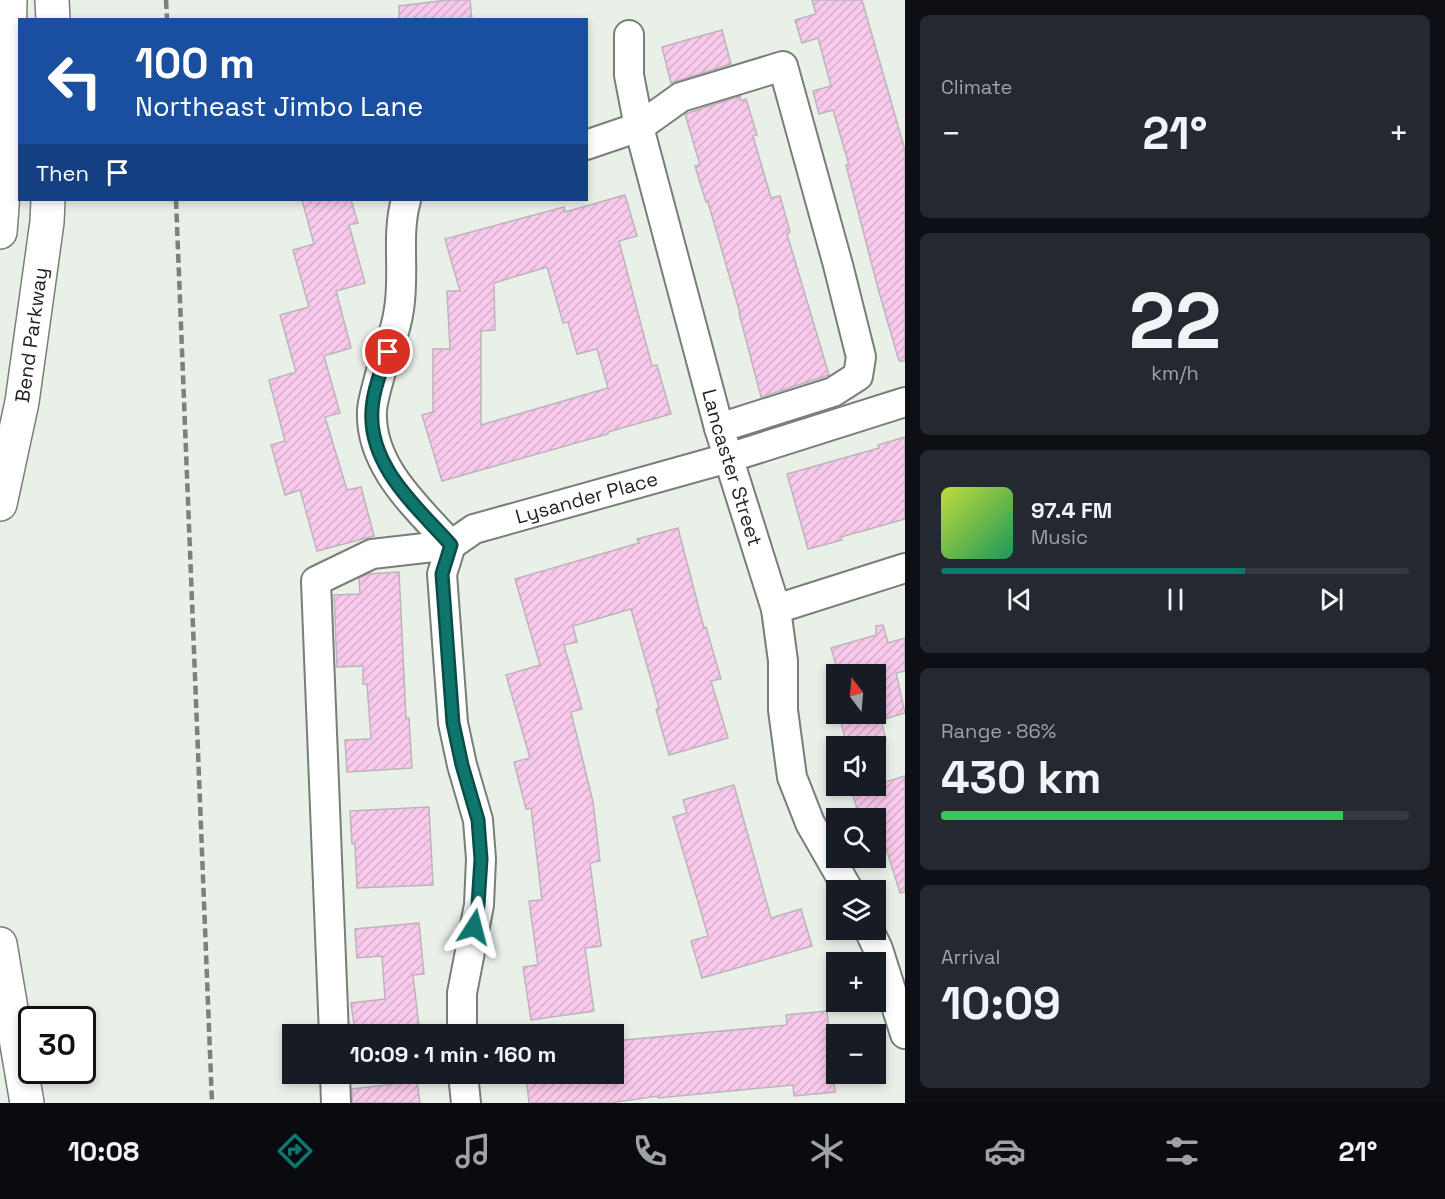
<!DOCTYPE html>
<meta charset="utf-8">
<style>
body{margin:0;font-family:"Space Grotesk",sans-serif;background:#242831;color:#f1f3f6;height:100vh;display:flex;flex-direction:column;font-size:22px;white-space:nowrap}
*{box-sizing:border-box;margin:0}
p{font-size:20px;color:#9ea1a6}
.icon{flex:none;width:33px;height:33px;fill:none;stroke:currentColor;stroke-width:2;stroke-linecap:round;stroke-linejoin:round}
.map{position:relative;flex:1;overflow:hidden}
.details{display:flex;flex-direction:column;gap:15px;padding:15px;background:#0d0f14;width:540px}
.details>*{flex:none}
.guide{position:absolute;left:18px;top:18px;width:570px;height:183px;border-radius:0px;box-shadow:0 3px 9px #0003;background:#1a4fa0;color:#fff;overflow:hidden}
.needle{width:39px;rotate:344deg}
.buttons{position:absolute;left:826px;top:664px;display:grid;gap:12px}
.buttons a{display:grid;place-items:center;width:60px;height:60px;border-radius:0px;background:#171b24;box-shadow:0 3px 9px #0003;font-size:30px}
.speed{position:absolute;left:18px;top:1006px;display:flex;gap:12px;font-size:30px;font-weight:700;text-align:center}
.speed>*{display:grid;place-content:center;width:78px;height:78px;border-radius:50%;background:#171b24;box-shadow:0 3px 9px #0003;line-height:1}
.speed .limit{border:3px solid #111;border-radius:9px;background:#fff;color:#111}
.pin{position:absolute;display:grid;place-items:center;width:51px;height:51px;color:#fff;margin:-26px;border:3px solid #fff;border-radius:50%;box-shadow:0 2px 6px #0007}
.me{position:absolute;width:66px;margin:-33px;rotate:9deg;stroke-linejoin:round;filter:drop-shadow(0 0 4px #0008)}
.turn{display:flex;align-items:center;gap:21px;height:126px;padding:0 18px;font-size:27px}
.turn .icon{width:78px;height:78px;stroke-width:2.5}
.turn b{display:block;font-size:42px;line-height:51px}
.then{display:flex;align-items:center;height:57px;padding:0 18px;background:#0003;gap:12px;font-size:22px}
.big{font-size:45px;font-weight:700;line-height:1.1}
.details .card{flex:1;display:flex;flex-direction:column;justify-content:center;gap:9px;min-width:0;padding:0 21px;border-radius:9px;background:#242831}
.details .dial{align-items:center;gap:0}
.dial b{font-size:78px;line-height:1}
.song{display:flex;align-items:center;gap:18px}
.cover{width:72px;height:72px;border-radius:9px;background:linear-gradient(135deg,hsl(70 70% 55%),hsl(150 70% 35%))}
.played{height:6px;border-radius:3px;background:linear-gradient(90deg,#0f766e 65%,#363941 65%)}
.keys{display:flex;justify-content:space-around;direction:ltr}
.heat{display:flex;justify-content:space-between;align-items:center;font-size:33px;direction:ltr}
.charge{height:9px;border-radius:4px;background:linear-gradient(90deg,#34c759 86%,#363941 0)}
.trip{position:absolute;left:282px;top:1024px;width:342px;height:60px;border-radius:0px;background:#171b24;box-shadow:0 3px 9px #0003;font-weight:700;line-height:60px;text-align:center}
.tab-bar{display:flex;height:96px;justify-content:space-around;align-items:center;background:#090b0e;color:#9ea1a6}
.tab-bar .icon{width:42px;height:42px}
.tab-bar .selected{color:#0f766e}
.tab-bar b{font-size:27px;color:#f1f3f6}
main{display:flex;flex:1;min-height:0}
.map>svg:first-child{display:block}
.building{fill:url(#building-hatch);stroke:#bcb4ba;stroke-width:1.5;fill-rule:evenodd}
.lines{fill:none;stroke-linecap:round;stroke-linejoin:round}
.minor-casing{stroke:#787e78;stroke-width:32}
.highway-casing{stroke:#787e78;stroke-width:36}
.minor{stroke:#fff;stroke-width:28}
.highway{stroke:#fff;stroke-width:33}
.rail{stroke:#7c817b;stroke-width:4.5;stroke-dasharray:9 4.5;stroke-linecap:butt}
.route-casing{stroke:#0a4d48;stroke-width:15}
.route{stroke:#0f766e;stroke-width:10}
.labels{text-anchor:middle;stroke-width:6;stroke-linejoin:round;paint-order:stroke}
.street-label{font-size:20px;fill:#1f221f;stroke:#f6fdf6}
</style>
<main>
<div class="map">
<svg width="905" height="1103" viewBox="0 0 905 1103">
<defs>
<pattern id="building-hatch" width="6" height="6" patternUnits="userSpaceOnUse" patternTransform="scale(1.5)"><rect width="6" height="6" fill="#f9c9eb"/><path d="M-1 1l2-2M0 6l6-6M5 7l2-2" fill="none" stroke="#d5acc9"/></pattern>
</defs>
<rect width="100%" height="100%" fill="#e9f0e8"/>
<path class="building" d="M 448,0 L 470,0 L 472,20 L 399,20 L 399,6 Z
M 812,0 L 862,0 L 905,150 L 905,361 L 899,361 L 879,292 L 846,165 L 849,165 L 833,110 L 819,114 L 813,91 L 831,86 L 818,38 L 802,43 L 795,20 L 816,14 Z
M 722,30 L 731,64 L 671,83 L 662,47 Z
M 740,96 L 741,101 L 746,99 L 757,135 L 753,136 L 771,198 L 780,196 L 790,232 L 787,234 L 829,375 L 761,397 L 739,313 L 740,313 L 708,202 L 706,202 L 695,166 L 700,165 L 685,114 Z
M 625,195 L 637,236 L 619,241 L 652,366 L 657,365 L 671,414 L 608,432 L 608,434 L 442,481 L 422,415 L 433,412 L 433,349 L 450,349 L 447,291 L 460,291 L 445,239 L 564,207 L 565,212 ZM 547,267 L 563,323 L 568,322 L 577,354 L 597,349 L 608,388 L 481,425 L 481,331 L 495,330 L 494,283 Z
M 302,200 L 351,200 L 358,223 L 349,225 L 365,283 L 336,291 L 351,348 L 324,356 L 340,413 L 325,417 L 347,490 L 361,487 L 374,536 L 317,551 L 300,490 L 285,495 L 271,445 L 285,441 L 269,380 L 296,372 L 280,315 L 309,307 L 293,250 L 314,244 Z
M 905,437 L 905,519 L 841,537 L 842,540 L 808,549 L 787,474 L 879,448 L 878,445 Z
M 678,528 L 704,628 L 706,627 L 721,679 L 711,681 L 728,738 L 669,755 L 656,709 L 659,708 L 631,609 L 573,626 L 577,642 L 564,645 L 582,709 L 571,712 L 593,802 L 600,861 L 590,863 L 601,946 L 585,948 L 594,1011 L 531,1020 L 523,967 L 538,965 L 529,901 L 542,900 L 531,808 L 526,809 L 514,762 L 530,758 L 506,675 L 540,665 L 515,579 L 639,543 L 637,539 Z
M 399,572 L 406,718 L 409,718 L 412,768 L 347,772 L 345,740 L 371,739 L 367,684 L 363,684 L 363,666 L 337,667 L 334,595 L 360,594 L 359,578 L 368,574 Z
M 883,625 L 888,643 L 905,638 L 905,671 L 896,673 L 905,713 L 881,720 L 886,740 L 860,747 L 847,747 L 839,714 L 876,714 L 876,675 L 839,675 L 831,648 L 876,635 L 876,626 Z
M 905,776 L 905,892 L 900,893 L 877,819 L 860,819 L 852,792 Z
M 734,785 L 771,918 L 801,909 L 812,946 L 702,978 L 691,941 L 708,936 L 673,817 L 687,813 L 683,800 Z
M 429,807 L 433,885 L 357,888 L 355,844 L 352,844 L 350,811 Z
M 419,923 L 424,974 L 413,975 L 420,1035 L 379,1035 L 378,1029 L 355,1032 L 351,1003 L 385,999 L 382,956 L 357,958 L 355,929 Z
M 827,1011 L 835,1092 L 794,1096 L 793,1085 L 658,1098 L 658,1096 L 610,1103 L 529,1103 L 526,1074 L 614,1074 L 614,1041 L 787,1025 L 786,1015 Z
M 417,1081 L 420,1103 L 352,1103 L 352,1089 Z"/>
<g class="lines">
<g class="minor-casing">
<g id="minor">
<path id="s1" d="M 629,35 L 629,75 L 639,127 L 719,428 L 776,609 L 783,661 L 783,710 L 792,777 L 810,823 L 849,891"/>
<path d="M 586,145 L 639,127 L 681,97 L 783,66 L 838,265 L 861,357 L 858,376 L 833,392 L 719,428"/>
<path d="M 406,200 C 396,235 405,273 399,309 C 396,334 386,351 380,375 C 377,386 373,399 372,410 C 369,466 417,507 451,545"/>
<path d="M 451,545 L 442,574 L 453,723 L 462,765 L 478,820 L 481,859 L 479,905 L 462,993 L 462,1035"/>
<path d="M 776,609 L 905,568"/>
<path d="M 869,930 L 878,949 L 905,1034"/>
<path id="s2" d="M 334,1035 L 316,581 L 372,554 L 451,545 L 474,529 L 728,458 L 905,402"/>
<path d="M 335,1074 L 336,1103"/>
<path d="M 463,1074 L 466,1103"/>
</g>
</g>
<g class="highway-casing">
<g id="highway">
<path d="M 52,0 L 53,20"/>
<path d="M 0,232 L 7,141 L 10,0"/>
<path id="s3" d="M 0,504 L 22,402 L 47,222 L 48,200"/>
<path d="M 0,944 L 27,1103"/>
</g>
</g>
<use href="#minor" class="minor"/>
<use href="#highway" class="highway"/>
<path class="rail" d="M 166,0 L 167,20
M 176,200 L 212,1103"/>
</g>
<g class="lines">
<g class="route-casing">
<path id="route" d="M 388,352 C 381,370 373,391 372,410 C 368,466 417,507 451,545 L 442,574 L 453,723 L 462,765 L 478,820 L 481,859 L 478,905 L 474,927"/>
</g>
<use href="#route" class="route"/>
</g>
<g class="labels">
<g class="street-label">
<text dy="7" stroke="none"><textPath href="#s3" startOffset="172">Bend Parkway</textPath></text>
<text dy="7" stroke="none"><textPath href="#s1" startOffset="446">Lancaster Street</textPath></text>
<text dy="7" stroke="none"><textPath href="#s2" startOffset="741">Lysander Place</textPath></text>
</g>
</g>
</svg>
<div class="buttons">
<a><svg class="needle" viewBox="-14 -14 28 28"><path d="M0-13l5 13h-10z" fill="#e53935"/><path d="M0 13l5-13h-10z" fill="#9ea1a6"/></svg></a>
<a><svg class="icon" aria-label="sound" viewBox="0 0 24 24"><path d="M4 9h4l5-4v14l-5-4H4zM17 9q2 3 0 6"/></svg></a>
<a><svg class="icon" aria-label="search" viewBox="0 0 24 24"><circle cx="10" cy="10" r="6"/><path d="M15 15l6 6"/></svg></a>
<a><svg class="icon" aria-label="layers" viewBox="0 0 24 24"><path d="M12 4l9 5-9 5-9-5zM3 14l9 5 9-5"/></svg></a>
<a>+</a>
<a>−</a>
</div>
<div class="speed"><div class="limit">30</div></div>
<div class="pin" style="left:388px;top:352px;background:#d93025"><svg class="icon" aria-label="arrive" viewBox="0 0 24 24"><path d="M6 21V4h12l-3 4 3 4H6"/></svg></div>
<svg class="me" style="left:474px;top:927px" viewBox="-20 -20 40 40"><path d="M0-17L14 15 0 8-14 15z" fill="#0f766e" stroke="#fff" stroke-width="4"/></svg>
<div class="trip">10:09 · 1 min · 160 m</div>
<div class="guide">
<div class="turn"><svg class="icon" aria-label="left" viewBox="0 0 24 24"><path d="M17 20v-9H6M10 6l-5 5 5 5"/></svg><div><b>100 m</b>Northeast Jimbo Lane</div></div>
<div class="then">Then<svg class="icon" aria-label="arrive" viewBox="0 0 24 24"><path d="M6 21V4h12l-3 4 3 4H6"/></svg></div>
</div>
</div>
<section class="details">
<div class="card"><p>Climate</p>
<div class="heat"><a>−</a><b class="big">21°</b><a>+</a></div>
</div>
<div class="card dial"><b>22</b><p>km/h</p></div>
<div class="card">
<div class="song"><i class="cover"></i><div><b>97.4 FM</b><p>Music</p></div></div>
<div class="played"></div>
<div class="keys"><svg class="icon" aria-label="previous" viewBox="0 0 24 24"><path d="M18 5L8 12l10 7zM5 5v14"/></svg><svg class="icon" aria-label="pause" viewBox="0 0 24 24"><path d="M8 5v14M16 5v14"/></svg><svg class="icon" aria-label="next" viewBox="0 0 24 24"><path d="M6 5l10 7-10 7zM19 5v14"/></svg></div>
</div>
<div class="card"><p>Range · 86%</p><b class="big">430 km</b><div class="charge"></div></div>
<div class="card"><p>Arrival</p><b class="big">10:09</b></div>
</section>
</main>
<nav class="tab-bar">
<b>10:08</b>
<svg class="icon selected" aria-label="directions" viewBox="0 0 24 24"><path d="M12 3l9 9-9 9-9-9zM9 14v-3h6M13 9l2 2-2 2"/></svg>
<svg class="icon" aria-label="music" viewBox="0 0 24 24"><path d="M9 18V5l10-2v13"/><circle cx="6" cy="18" r="3"/><circle cx="16" cy="16" r="3"/></svg>
<svg class="icon" aria-label="phone" viewBox="0 0 24 24"><path d="M5 4h4l2 5-3 2q2 4 5 5l2-3 5 2v4C11 20 4 13 5 4z"/></svg>
<svg class="icon" aria-label="climate" viewBox="0 0 24 24"><path d="M12 3v18M4 7l16 10M4 17L20 7"/></svg>
<svg class="icon" aria-label="car" viewBox="0 0 24 24"><path d="M5 17H2v-5l4-1 3-4h7l3 4 3 1v5h-3M9 17h6M6 11h13"/><circle cx="7" cy="17" r="2"/><circle cx="17" cy="17" r="2"/></svg>
<svg class="icon" aria-label="filters" viewBox="0 0 24 24"><path d="M4 7h16M4 17h16"/><circle cx="9" cy="7" r="2"/><circle cx="15" cy="17" r="2"/></svg>
<b>21°</b>
</nav>
